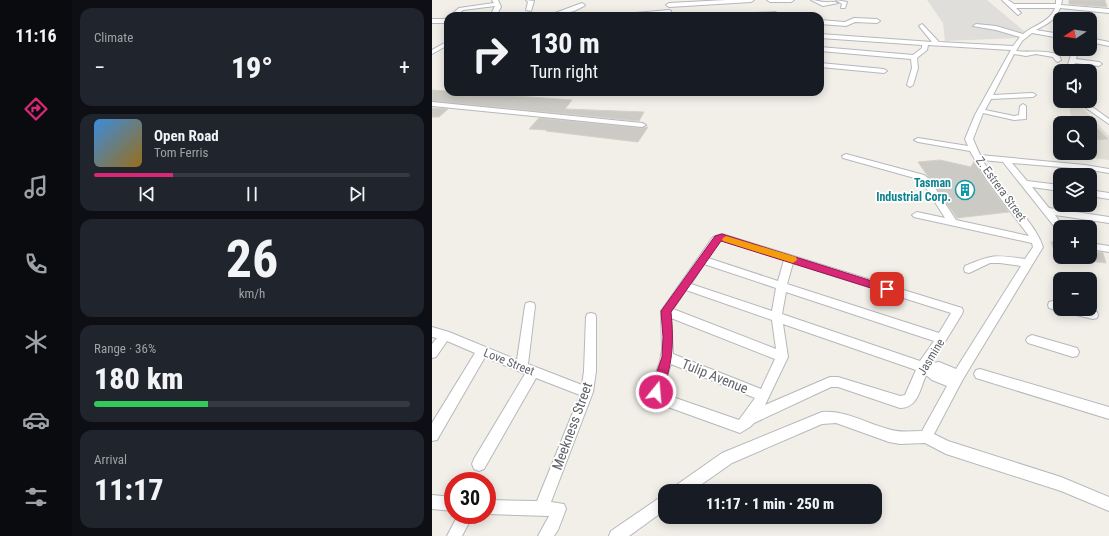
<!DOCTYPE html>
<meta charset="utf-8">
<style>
body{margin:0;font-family:"Roboto Condensed",sans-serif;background:#20242c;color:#f1f3f6;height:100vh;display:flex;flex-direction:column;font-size:15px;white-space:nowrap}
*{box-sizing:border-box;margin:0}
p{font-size:13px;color:#9ea1a6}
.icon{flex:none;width:22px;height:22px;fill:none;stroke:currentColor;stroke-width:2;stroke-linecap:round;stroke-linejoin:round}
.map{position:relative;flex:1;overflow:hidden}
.details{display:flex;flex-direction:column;gap:8px;padding:8px;background:#0d0f14;width:360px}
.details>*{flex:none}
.top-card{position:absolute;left:12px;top:12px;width:380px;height:84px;border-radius:12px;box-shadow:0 2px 10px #0003;background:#171b24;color:#f1f3f6;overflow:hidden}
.needle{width:26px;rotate:258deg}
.buttons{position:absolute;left:621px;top:12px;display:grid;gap:8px}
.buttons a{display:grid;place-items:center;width:44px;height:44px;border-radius:8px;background:#171b24;box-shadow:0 2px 10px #0003;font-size:20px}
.speed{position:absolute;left:12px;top:472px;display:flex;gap:8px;font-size:20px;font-weight:700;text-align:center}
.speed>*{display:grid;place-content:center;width:52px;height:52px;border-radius:50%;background:#171b24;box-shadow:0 2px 10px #0003;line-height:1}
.speed .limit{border:6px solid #d22;background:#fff;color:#111}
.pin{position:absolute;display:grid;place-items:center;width:34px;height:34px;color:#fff;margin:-17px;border-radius:8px;box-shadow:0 2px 6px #0006}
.me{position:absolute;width:44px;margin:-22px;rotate:17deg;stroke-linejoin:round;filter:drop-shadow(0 0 3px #0008)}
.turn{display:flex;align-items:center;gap:14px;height:84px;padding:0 20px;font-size:18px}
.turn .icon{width:52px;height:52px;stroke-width:2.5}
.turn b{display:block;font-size:28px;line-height:34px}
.big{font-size:30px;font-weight:800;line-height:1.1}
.details .card{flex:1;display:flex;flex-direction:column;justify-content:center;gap:6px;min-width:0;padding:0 14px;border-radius:12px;background:#20242c}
.details .dial{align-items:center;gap:0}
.dial b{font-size:52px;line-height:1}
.song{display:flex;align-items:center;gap:12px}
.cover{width:48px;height:48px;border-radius:6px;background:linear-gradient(135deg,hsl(210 70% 55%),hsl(40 70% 35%))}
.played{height:4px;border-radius:2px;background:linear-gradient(90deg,#db2777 25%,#363941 25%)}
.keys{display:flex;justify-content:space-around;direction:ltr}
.heat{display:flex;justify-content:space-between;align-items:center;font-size:22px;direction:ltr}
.charge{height:6px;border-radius:3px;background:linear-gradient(90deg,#34c759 36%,#363941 0)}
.trip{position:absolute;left:226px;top:484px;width:224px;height:40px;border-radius:12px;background:#171b24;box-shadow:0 2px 10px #0003;font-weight:800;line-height:40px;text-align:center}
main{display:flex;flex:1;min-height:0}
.tab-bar{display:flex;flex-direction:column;width:72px;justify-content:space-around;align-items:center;background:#090b0e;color:#9ea1a6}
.tab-bar .icon{width:28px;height:28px}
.tab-bar .current{color:#db2777}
.tab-bar b{font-size:18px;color:#f1f3f6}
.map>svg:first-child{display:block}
.industrial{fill:#e0deda}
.education{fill:#e1ded6}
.building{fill:#cccac5;stroke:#d6d1c6}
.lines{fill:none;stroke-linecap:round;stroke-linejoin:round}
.minor-casing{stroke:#b5b8bc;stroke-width:2}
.minor{fill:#fff;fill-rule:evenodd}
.route{fill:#db2777;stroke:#8e194d}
.slow{fill:#f59e0b}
.labels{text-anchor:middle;stroke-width:3.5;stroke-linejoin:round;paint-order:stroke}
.culture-label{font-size:12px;font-weight:bold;fill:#0d838f;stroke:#fff;text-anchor:end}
.street-label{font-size:12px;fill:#5f6368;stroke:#fff}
.near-street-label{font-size:14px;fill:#5f6368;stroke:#fff}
</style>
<main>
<nav class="tab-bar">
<b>11:16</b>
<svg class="icon current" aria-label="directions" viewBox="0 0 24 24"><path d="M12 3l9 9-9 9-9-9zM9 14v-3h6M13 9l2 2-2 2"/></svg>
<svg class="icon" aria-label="music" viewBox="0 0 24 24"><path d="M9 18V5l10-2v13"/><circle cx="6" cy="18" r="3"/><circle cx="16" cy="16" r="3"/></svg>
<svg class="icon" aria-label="phone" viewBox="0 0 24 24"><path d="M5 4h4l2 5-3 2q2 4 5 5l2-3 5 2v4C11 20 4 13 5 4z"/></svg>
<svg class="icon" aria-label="climate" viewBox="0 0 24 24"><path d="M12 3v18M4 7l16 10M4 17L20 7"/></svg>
<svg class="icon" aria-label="car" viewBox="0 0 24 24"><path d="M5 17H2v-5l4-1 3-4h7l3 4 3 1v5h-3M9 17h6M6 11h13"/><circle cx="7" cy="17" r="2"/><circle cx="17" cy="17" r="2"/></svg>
<svg class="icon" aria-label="filters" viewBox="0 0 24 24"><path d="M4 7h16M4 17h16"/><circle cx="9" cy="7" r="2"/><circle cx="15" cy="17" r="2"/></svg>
</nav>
<section class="details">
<div class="card"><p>Climate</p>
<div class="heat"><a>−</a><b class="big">19°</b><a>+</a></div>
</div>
<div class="card">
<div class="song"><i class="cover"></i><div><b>Open Road</b><p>Tom Ferris</p></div></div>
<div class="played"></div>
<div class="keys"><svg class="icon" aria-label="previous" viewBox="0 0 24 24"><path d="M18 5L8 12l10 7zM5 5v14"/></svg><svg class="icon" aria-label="pause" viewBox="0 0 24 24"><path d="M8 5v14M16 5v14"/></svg><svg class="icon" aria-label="next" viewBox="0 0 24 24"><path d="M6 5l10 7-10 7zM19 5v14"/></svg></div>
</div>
<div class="card dial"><b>26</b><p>km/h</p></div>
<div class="card"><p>Range · 36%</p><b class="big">180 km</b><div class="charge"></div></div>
<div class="card"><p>Arrival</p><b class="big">11:17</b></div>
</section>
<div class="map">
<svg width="677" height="536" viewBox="0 0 677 536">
<rect width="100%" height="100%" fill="#f1efe8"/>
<path class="industrial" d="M 495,0 L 555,0 L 593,32 L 586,33 L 586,38 L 513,41 L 511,23 Z"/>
<path class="education" d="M 637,101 L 644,101 L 677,136 L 677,160 L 637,155 L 636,153 L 658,153 L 658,123 L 643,123 L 638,113 Z"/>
<path class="building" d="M 637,0 L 673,0 L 675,7 L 637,4 Z
M 0,90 L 140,100 L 133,109 L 212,112 L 207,121 L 0,101 Z
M 0,108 L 16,109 L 7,117 L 0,117 Z
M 107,118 L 210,128 L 216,127 L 206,142 L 114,131 L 115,130 L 97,129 Z
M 658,121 L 676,139 L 666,140 L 658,132 Z
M 508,160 L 539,167 L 542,161 L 553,180 L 577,212 L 525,218 L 486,162 Z
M 628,241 L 628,264 L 627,264 L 619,242 Z
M 658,251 L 671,253 L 674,263 L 658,261 Z"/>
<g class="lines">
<g class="minor-casing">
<path id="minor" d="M 60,0 L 66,0 L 69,7 L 64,16 L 58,16 L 63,6 L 31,10 L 24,16 L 18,16 L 27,8 L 62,3 Z
M 94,0 L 102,1 L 99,11 L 94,10 L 96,2 Z
M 294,0 L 322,0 L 319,2 L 237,7 L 234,5 L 237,3 Z
M 335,0 L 362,0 L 359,2 L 338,2 Z
M 379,0 C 384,0 388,2 393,2 C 398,3 401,1 406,3 L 391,6 Z
M 404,0 L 415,2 L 413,8 L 409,8 L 410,4 Z
M 570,0 L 576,0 L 582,4 L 624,4 L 624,0 L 630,0 L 629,5 L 677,9 L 677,13 L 628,8 C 624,20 615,24 604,30 L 628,34 L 628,38 L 600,33 L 590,41 L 584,51 C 599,53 613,49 627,55 L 629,60 L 626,62 L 624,61 L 621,57 L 604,54 L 594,56 L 582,54 L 561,95 L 601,93 L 604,95 L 601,97 L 559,99 L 553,110 L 582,116 L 587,115 L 588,106 L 591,104 L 594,106 L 594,119 L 582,120 L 551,113 L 541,139 L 548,155 L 653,165 L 677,169 L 677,173 L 653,169 L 580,163 L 595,181 L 628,185 L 628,191 L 600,187 L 617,208 L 677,217 L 677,223 L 623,215 L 632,227 L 628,227 L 628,231 L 625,230 L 571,162 L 550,160 C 561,177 573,193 586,208 C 596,221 606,232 611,247 L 531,379 L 502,434 L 516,441 L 629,477 L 677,497 L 677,511 L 629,491 L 514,454 L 493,443 L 468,444 L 457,442 L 404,423 L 390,424 L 300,463 L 260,491 L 241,491 L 243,486 L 290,453 L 390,412 C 414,410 433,423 456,429 C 467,433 479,431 490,431 L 515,386 L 500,380 L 494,375 C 488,389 486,408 468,408 L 406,387 L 399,387 L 322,423 L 318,427 L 308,433 L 222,402 L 219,387 L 228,361 L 230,350 L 229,311 L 281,237 L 290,234 L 530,308 L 531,311 L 530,314 L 500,363 L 507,362 L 524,369 L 589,266 L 568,263 L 558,263 L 537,273 L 533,272 L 532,269 L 533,266 C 561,254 564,255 593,259 L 601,247 L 600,243 L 482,217 L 480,215 L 485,212 L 513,218 L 491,183 L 486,179 L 411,158 L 410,156 L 414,154 L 492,175 L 497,179 L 524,220 L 597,236 L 554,179 L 538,151 L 486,142 L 482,140 L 486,138 L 536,146 L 533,139 L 543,115 L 579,50 L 496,45 L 495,50 L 485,58 L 486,68 L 481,85 L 478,87 L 475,85 L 480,68 L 479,59 L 388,51 L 388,47 L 481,55 L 490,48 L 490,45 L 388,38 L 388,34 L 500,42 L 487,26 L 490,24 L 507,42 L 581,46 L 588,37 L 564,30 L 541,26 L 544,24 L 564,26 L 591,34 C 602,25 618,22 623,8 L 584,8 L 589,13 L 586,15 ZM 290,240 L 352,260 L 346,281 L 276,258 L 287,241 ZM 361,263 L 519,313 L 507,333 L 355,284 ZM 272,264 L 344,288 L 340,311 L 259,284 ZM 254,290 L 340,320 L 344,349 L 241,309 ZM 354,292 L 502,341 L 488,361 L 350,314 ZM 239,318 L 343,359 L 329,389 L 241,354 ZM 351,324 L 484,370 L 473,395 L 468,396 L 406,377 L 398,377 L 333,405 L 356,357 ZM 239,364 L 323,398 L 307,420 L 232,394 L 233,382 Z
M 150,3 L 153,5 L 152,6 L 142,11 L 126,15 L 123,13 Z
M 237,10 L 239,11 L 239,13 L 189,16 L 192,14 Z
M 343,12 L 345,13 L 345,15 L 304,16 L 307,14 Z
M 422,18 L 445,19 L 448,21 L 445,23 L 423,22 L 414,26 L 388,24 L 388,20 L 413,22 Z
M 0,19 L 16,19 L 16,23 L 0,23 Z
M 658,38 L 677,42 L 677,46 L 658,42 Z
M 16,41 L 16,45 L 0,54 L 0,50 Z
M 638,49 L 644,49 L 645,55 L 644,59 L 667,62 L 670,64 L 667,66 L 643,63 L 640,71 L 634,71 L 639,55 Z
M 388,63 L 452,69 L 455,71 L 452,73 L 388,67 Z
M 644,101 L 652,101 L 677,119 L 677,124 Z
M 0,102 L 210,123 L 214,125 L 210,127 L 0,106 Z
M 658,190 L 677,193 L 677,199 L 658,196 Z
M 658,243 L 677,246 L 677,252 L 658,249 Z
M 621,301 L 628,303 L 628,309 L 654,309 L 665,312 L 666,315 L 665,318 L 661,319 L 636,313 L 631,310 L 628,311 L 617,308 L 616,305 L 617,302 Z
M 98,302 L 102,303 L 103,306 L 96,364 L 150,385 L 152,371 L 154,317 L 155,314 L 159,313 L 163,314 L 164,317 L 164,371 L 161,392 L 119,502 L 132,504 L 134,509 L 126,530 L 122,536 L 106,536 L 117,516 L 55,514 L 55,500 L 105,501 L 148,395 L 104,378 L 52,469 L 47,471 L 42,469 L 40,464 L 42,459 L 93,374 L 53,357 L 5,440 L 0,441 L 0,423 L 43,353 L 15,341 L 4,357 L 0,358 L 0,344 L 5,338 L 0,337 L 0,327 L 17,332 L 85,360 L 93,306 L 94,303 Z
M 600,335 L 645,348 L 647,352 L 645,356 L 641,357 L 596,343 L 594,340 L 596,337 Z
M 548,369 L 677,407 L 677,419 L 544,378 L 542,374 L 544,370 Z
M 233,494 L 233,510 L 197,536 L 177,536 L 179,531 Z
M 0,495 L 21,497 L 21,511 L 0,509 Z
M 26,515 L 41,515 L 30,536 L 15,536 Z"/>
</g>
<use href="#minor" class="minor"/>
</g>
<path class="route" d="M 290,234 L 459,287 L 460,289 L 455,293 L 289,241 L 239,312 C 242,343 241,366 228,396 L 224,397 L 220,396 L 218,392 L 230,357 L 231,337 L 229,311 L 283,236 Z"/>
<path class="slow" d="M 294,236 L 364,257 L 365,260 L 361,263 L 291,241 L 290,239 Z"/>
<defs>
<g id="building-ring" transform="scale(1)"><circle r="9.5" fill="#fff" stroke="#0f9aa8" stroke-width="1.5"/><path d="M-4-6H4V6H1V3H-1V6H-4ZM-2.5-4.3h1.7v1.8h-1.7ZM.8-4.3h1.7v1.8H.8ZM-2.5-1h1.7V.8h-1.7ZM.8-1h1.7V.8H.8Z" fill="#0f9aa8"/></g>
</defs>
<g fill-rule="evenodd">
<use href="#building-ring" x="533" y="190"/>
</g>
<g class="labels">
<g class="culture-label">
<text x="519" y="187">Tasman<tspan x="519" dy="14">Industrial Corp.</tspan></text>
</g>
<g class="street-label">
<text transform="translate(569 189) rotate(54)" y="4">Z. Estrera Street</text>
<text transform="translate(499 357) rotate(-59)" y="4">Jasmine</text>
<text transform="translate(77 362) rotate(22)" y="4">Love Street</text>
</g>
<g class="near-street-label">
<text transform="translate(283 376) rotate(22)" y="5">Tulip Avenue</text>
<text transform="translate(140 426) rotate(-70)" y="5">Meekness Street</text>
</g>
</g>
</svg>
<div class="buttons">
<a><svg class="needle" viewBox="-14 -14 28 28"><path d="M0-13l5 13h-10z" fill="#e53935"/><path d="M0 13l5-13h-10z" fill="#9ea1a6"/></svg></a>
<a><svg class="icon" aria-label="sound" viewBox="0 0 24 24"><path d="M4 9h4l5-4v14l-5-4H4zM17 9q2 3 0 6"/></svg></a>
<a><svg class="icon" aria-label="search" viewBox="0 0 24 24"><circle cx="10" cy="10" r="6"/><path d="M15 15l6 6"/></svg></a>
<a><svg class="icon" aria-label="layers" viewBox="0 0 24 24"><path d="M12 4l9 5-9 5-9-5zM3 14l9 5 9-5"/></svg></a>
<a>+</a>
<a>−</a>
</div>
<div class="speed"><div class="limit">30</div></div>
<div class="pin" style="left:455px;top:289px;background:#d93025"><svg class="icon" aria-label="arrive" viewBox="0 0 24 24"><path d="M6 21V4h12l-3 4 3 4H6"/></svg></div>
<svg class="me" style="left:224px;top:392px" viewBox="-20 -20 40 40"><circle r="17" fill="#db2777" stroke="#fff" stroke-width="3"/><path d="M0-11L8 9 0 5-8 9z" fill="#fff"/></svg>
<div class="trip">11:17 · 1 min · 250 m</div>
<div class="top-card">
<div class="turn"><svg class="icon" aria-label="right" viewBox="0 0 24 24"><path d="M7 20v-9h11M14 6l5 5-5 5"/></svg><div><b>130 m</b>Turn right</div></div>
</div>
</div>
</main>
